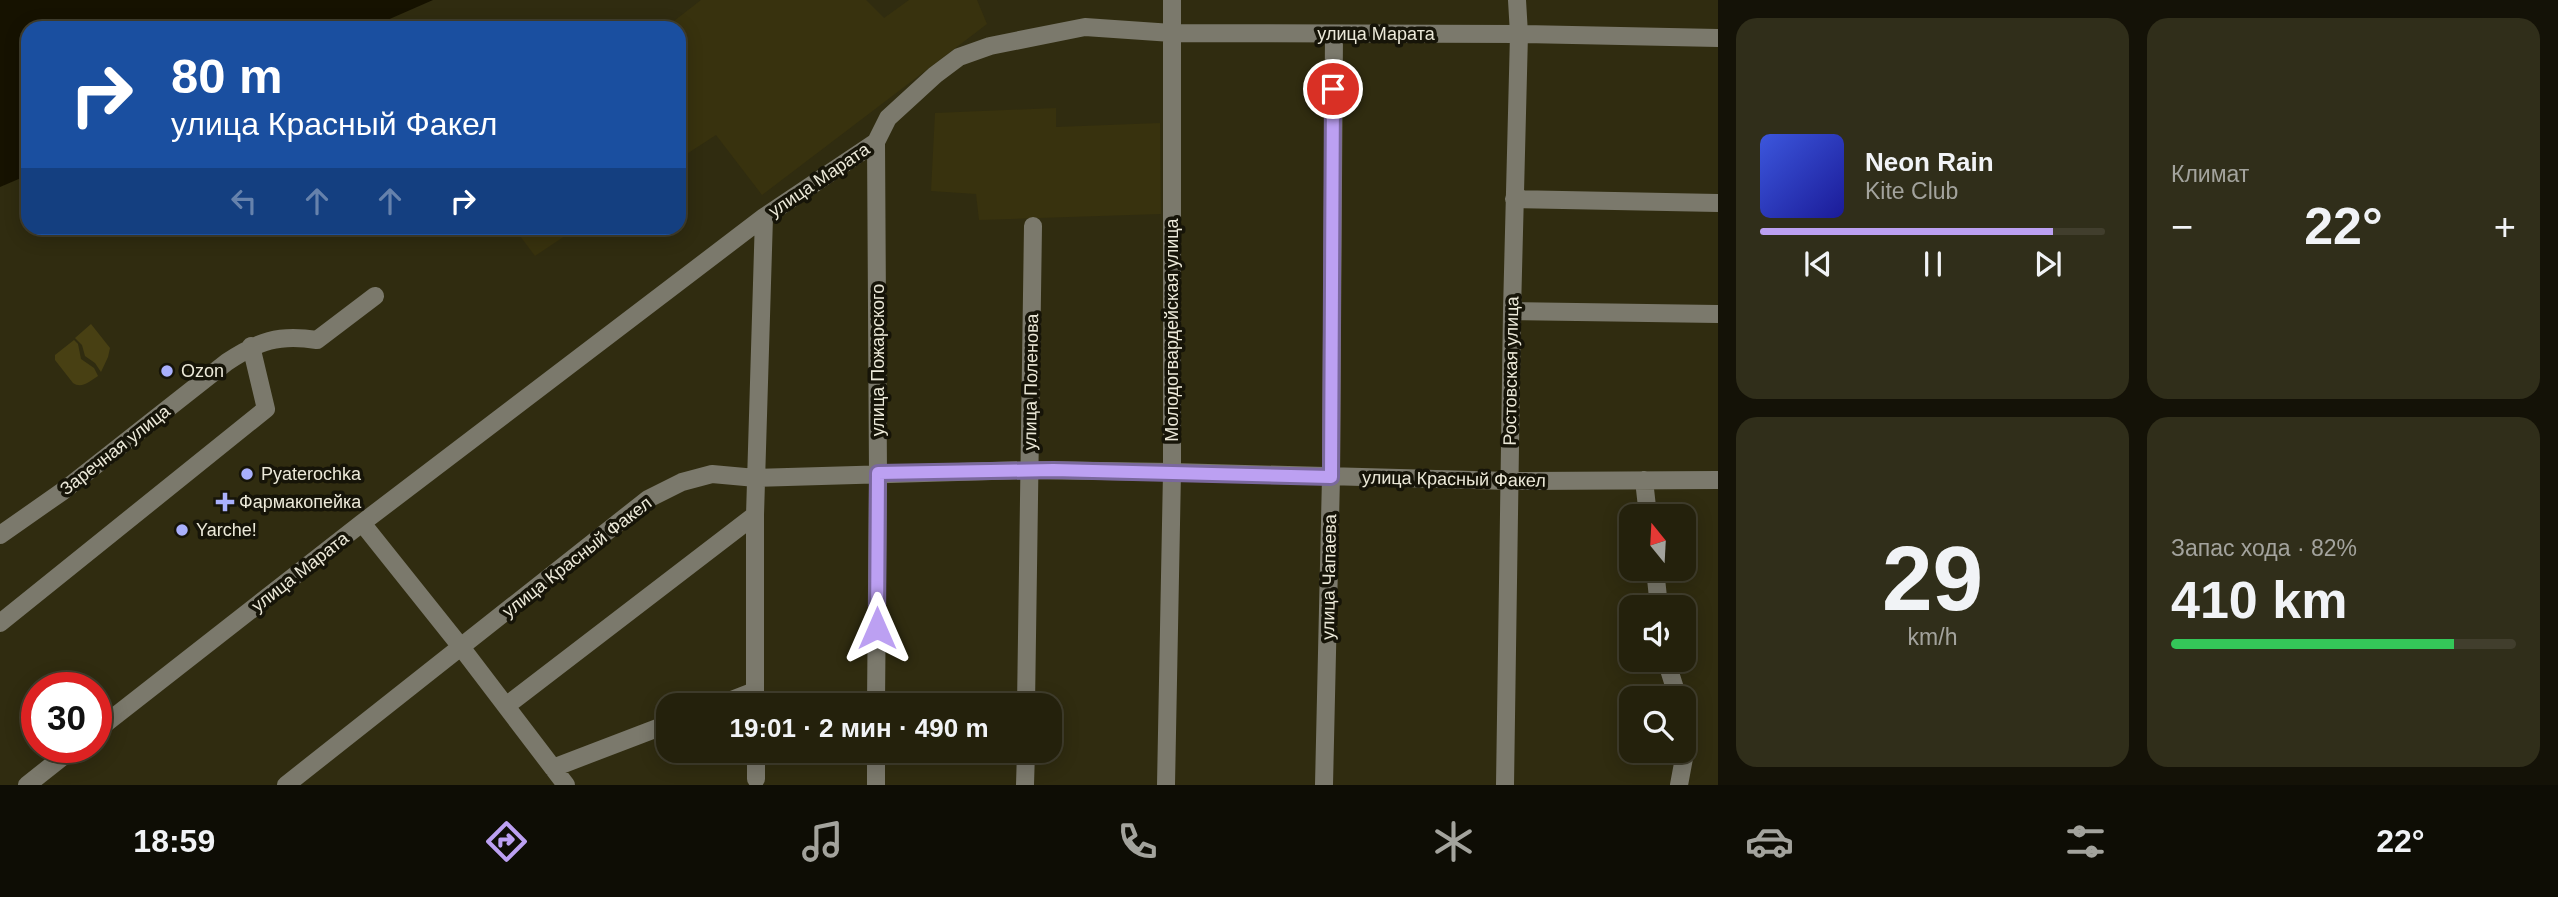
<!DOCTYPE html>
<html lang="ru">
<meta charset="utf-8">
<style>
body{margin:0;font-family:Arial,sans-serif;background:#302e1a;color:#f1f3f6;height:100vh;display:flex;flex-direction:column;font-size:26px;white-space:nowrap}
*{box-sizing:border-box;margin:0}
p{font-size:23px;color:#a3a39d}
.icon{flex:none;width:38px;height:38px;fill:none;stroke:currentColor;stroke-width:2;stroke-linecap:round;stroke-linejoin:round}
.map{position:relative;flex:1;overflow:hidden}
.details{display:flex;flex-direction:column;gap:18px;padding:18px;background:#141207;width:840px}
.details>*{flex:none}
.banner{position:absolute;left:21px;top:21px;width:665px;height:214px;border-radius:21px;box-shadow:0 4px 18px #0003,0 0 0 2px #413e2d;background:#1a4fa0;color:#fff;overflow:hidden}
.needle{width:46px;rotate:342deg}
.controls{position:absolute;left:1619px;top:504px;display:grid;gap:14px}
.controls a{display:grid;place-items:center;width:77px;height:77px;border-radius:14px;background:#24210c;box-shadow:0 4px 18px #0003,0 0 0 2px #413e2d;font-size:35px}
.speed{position:absolute;left:21px;top:672px;display:flex;gap:14px;font-size:35px;font-weight:700;text-align:center}
.speed>*{display:grid;place-content:center;width:91px;height:91px;border-radius:50%;background:#24210c;box-shadow:0 4px 18px #0003,0 0 0 2px #413e2d;line-height:1}
.speed .limit{border:10px solid #d22;background:#fff;color:#111}
.pin{position:absolute;display:grid;place-items:center;width:60px;height:60px;color:#fff;margin:-30px;border:4px solid #fff;border-radius:50%;box-shadow:0 2px 7px #0007}
.me{position:absolute;width:77px;margin:-38px;rotate:0deg;stroke-linejoin:round;filter:drop-shadow(0 0 5px #0008)}
.turn{display:flex;align-items:center;gap:24px;height:147px;padding:0 35px;font-size:32px}
.turn .icon{width:91px;height:91px;stroke-width:2.5}
.turn b{display:block;font-size:49px;line-height:60px}
.lanes{display:flex;align-items:center;height:66px;padding:0 35px;background:#0003;justify-content:center;gap:35px;direction:ltr}
.lanes .off{opacity:.35}
.big{font-size:52px;font-weight:700;line-height:1.1}
.details .widget{flex:1;display:flex;flex-direction:column;justify-content:center;gap:10px;min-width:0;padding:0 24px;border-radius:21px;background:#302e1a}
.details .dial{align-items:center;gap:0}
.dial b{font-size:91px;line-height:1}
.song{display:flex;align-items:center;gap:21px}
.cover{width:84px;height:84px;border-radius:10px;background:linear-gradient(135deg,hsl(230 70% 55%),hsl(240 70% 35%))}
.played{height:7px;border-radius:4px;background:linear-gradient(90deg,#bca0f2 85%,#413e2d 85%)}
.keys{display:flex;justify-content:space-around;direction:ltr}
.heat{display:flex;justify-content:space-between;align-items:center;font-size:38px;direction:ltr}
.charge{height:10px;border-radius:5px;background:linear-gradient(90deg,#34c759 82%,#413e2d 0)}
.details .tiles{flex:1;display:grid;gap:18px;grid-template-columns:repeat(2,1fr)}
.trip{position:absolute;left:656px;top:693px;width:406px;height:70px;border-radius:21px;background:#24210c;box-shadow:0 4px 18px #0003,0 0 0 2px #413e2d;font-weight:700;line-height:70px;text-align:center}
.tab-bar{display:flex;height:112px;justify-content:space-around;align-items:center;background:#0e0d05;color:#a3a39d}
.tab-bar .icon{width:49px;height:49px}
.tab-bar .active{color:#bca0f2}
.tab-bar b{font-size:32px;color:#f1f3f6}
main{display:flex;flex:1;min-height:0}
.map>svg:first-child{display:block}
.built{fill:#38320e}
.green{fill:#484013}
.water{fill:#161200}
.lines{fill:none;stroke-linecap:round;stroke-linejoin:round}
.minor{stroke:#7b796c;stroke-width:18}
.route-casing{stroke:#7a689d;stroke-width:18}
.route{stroke:#bca0f2;stroke-width:12}
.poi-dot{fill:#a9b0fc;stroke:#161408;stroke-width:2.5}
.labels{text-anchor:middle;stroke-width:7;stroke-linejoin:round;paint-order:stroke}
.street-label{font-size:18px;fill:#ece9d9;stroke:#161408}
.poi-label{font-size:18px;fill:#ece9d9;stroke:#161408;text-anchor:start}
</style>
<main>
<div class="map">
<svg width="1718" height="785" viewBox="0 0 1718 785">
<rect width="100%" height="100%" fill="#302c10"/>
<path class="built" d="M 701,0 L 866,0 L 884,18 L 909,0 L 977,0 L 987,24 L 762,195 L 716,135 L 679,159 L 679,28 L 665,28 Z
M 1056,108 L 1056,127 L 1160,123 L 1161,214 L 979,220 L 976,194 L 931,191 L 935,113 Z
M 514,228 L 577,228 L 535,256 Z"/>
<path class="green" d="M 91,324 L 110,348 L 108,357 L 101,372 L 95,363 L 85,356 L 82,345 L 75,338 Z
M 74,340 L 78,344 L 81,359 L 94,368 L 98,376 C 90,381 82,389 73,383 L 55,360 L 55,355 Z"/>
<path class="water" d="M 0,0 L 433,0 L 369,28 L 28,28 L 28,175 L 0,187 Z"/>
<g class="lines">
<path class="minor" d="M 876,142 L 878,473 L 876,705
M 1514,199 L 1718,203
M 1512,311 L 1718,314
M 1644,480 L 1648,516
M 362,523 L 461,647 L 566,785
M 0,535 L 63,491 L 227,362 C 259,341 278,334 317,340 L 375,296
M 1655,569 L 1659,607
M 0,623 L 266,409 L 251,346
M 1666,660 L 1678,698
M 719,705 L 755,691
M 755,705 L 755,515 L 764,217
M 1026,705 L 1033,226
M 506,706 L 755,515
M 96,731 L 362,523 L 764,217 L 876,142 L 888,118 L 935,75 L 959,57 L 990,46 L 1085,27 L 1172,33 L 1519,34 L 1718,38
M 756,751 L 756,779
M 553,768 L 668,724
M 27,785 L 75,747
M 286,785 L 648,499 L 682,482 L 712,474 L 756,478 L 1030,470 L 1172,472 L 1510,481 L 1718,480
M 876,785 L 876,751
M 1025,785 L 1026,751
M 1166,785 L 1172,472 L 1172,0
M 1324,785 L 1331,477 L 1334,34
M 1505,785 L 1512,311 L 1519,34 L 1517,0
M 1679,785 L 1689,731 L 1684,713"/>
</g>
<g class="lines">
<g class="route-casing">
<path id="route" d="M 877,628 L 878,473 L 1053,470 L 1331,477 L 1333,89"/>
</g>
<use href="#route" class="route"/>
</g>
<g class="poi-dot">
<circle cx="167" cy="371" r="7"/>
<circle cx="247" cy="474" r="7"/>
<path d="M221.5 491.5h7v7h7v7h-7v7h-7v-7h-7v-7h7z"/>
<circle cx="182" cy="530" r="7"/>
</g>
<g class="labels">
<g class="street-label">
<text x="1376" y="40">улица Марата</text>
<text transform="translate(819 180) rotate(-34)" y="6">улица Марата</text>
<text transform="translate(1172 330) rotate(-90)" y="6">Молодогвардейская улица</text>
<text transform="translate(878 360) rotate(-90)" y="6">улица Пожарского</text>
<text transform="translate(1511 371) rotate(-89)" y="6">Ростовская улица</text>
<text transform="translate(1031 382) rotate(-89)" y="6">улица Поленова</text>
<text transform="translate(115 450) rotate(-38)" y="6">Заречная улица</text>
<text transform="translate(1454 479) rotate(1)" y="6">улица Красный Факел</text>
<text transform="translate(577 557) rotate(-38)" y="6">улица Красный Факел</text>
<text transform="translate(300 572) rotate(-38)" y="6">улица Марата</text>
<text transform="translate(1329 577) rotate(-89)" y="6">улица Чапаева</text>
</g>
<g class="poi-label">
<text x="181" y="377">Ozon</text>
<text x="261" y="480">Pyaterochka</text>
<text x="239" y="508">Фармакопейка</text>
<text x="196" y="536">Yarche!</text>
</g>
</g>
</svg>
<div class="controls">
<a><svg class="needle" viewBox="-14 -14 28 28"><path d="M0-13l5 13h-10z" fill="#e53935"/><path d="M0 13l5-13h-10z" fill="#a3a39d"/></svg></a>
<a><svg class="icon" aria-label="sound" viewBox="0 0 24 24"><path d="M4 9h4l5-4v14l-5-4H4zM17 9q2 3 0 6"/></svg></a>
<a><svg class="icon" aria-label="search" viewBox="0 0 24 24"><circle cx="10" cy="10" r="6"/><path d="M15 15l6 6"/></svg></a>
</div>
<div class="speed"><div class="limit">30</div></div>
<div class="pin" style="left:1333px;top:89px;background:#d93025"><svg class="icon" aria-label="arrive" viewBox="0 0 24 24"><path d="M6 21V4h12l-3 4 3 4H6"/></svg></div>
<svg class="me" style="left:877px;top:628px" viewBox="-20 -20 40 40"><path d="M0-17L14 15 0 8-14 15z" fill="#bca0f2" stroke="#fff" stroke-width="4"/></svg>
<div class="trip">19:01 · 2 мин · 490 m</div>
<div class="banner">
<div class="turn"><svg class="icon" aria-label="right" viewBox="0 0 24 24"><path d="M7 20v-9h11M14 6l5 5-5 5"/></svg><div><b>80 m</b>улица Красный Факел</div></div>
<div class="lanes"><svg class="icon off" aria-label="left" viewBox="0 0 24 24"><path d="M17 20v-9H6M10 6l-5 5 5 5"/></svg><svg class="icon off" aria-label="ahead" viewBox="0 0 24 24"><path d="M12 20V5M6 11l6-6 6 6"/></svg><svg class="icon off" aria-label="ahead" viewBox="0 0 24 24"><path d="M12 20V5M6 11l6-6 6 6"/></svg><svg class="icon" aria-label="right" viewBox="0 0 24 24"><path d="M7 20v-9h11M14 6l5 5-5 5"/></svg></div>
</div>
</div>
<section class="details">
<div class="tiles">
<div class="widget">
<div class="song"><i class="cover"></i><div><b>Neon Rain</b><p>Kite Club</p></div></div>
<div class="played"></div>
<div class="keys"><svg class="icon" aria-label="previous" viewBox="0 0 24 24"><path d="M18 5L8 12l10 7zM5 5v14"/></svg><svg class="icon" aria-label="pause" viewBox="0 0 24 24"><path d="M8 5v14M16 5v14"/></svg><svg class="icon" aria-label="next" viewBox="0 0 24 24"><path d="M6 5l10 7-10 7zM19 5v14"/></svg></div>
</div>
<div class="widget"><p>Климат</p>
<div class="heat"><a>−</a><b class="big">22°</b><a>+</a></div>
</div>
<div class="widget dial"><b>29</b><p>km/h</p></div>
<div class="widget"><p>Запас хода · 82%</p><b class="big">410 km</b><div class="charge"></div></div>
</div>
</section>
</main>
<nav class="tab-bar">
<b>18:59</b>
<svg class="icon active" aria-label="directions" viewBox="0 0 24 24"><path d="M12 3l9 9-9 9-9-9zM9 14v-3h6M13 9l2 2-2 2"/></svg>
<svg class="icon" aria-label="music" viewBox="0 0 24 24"><path d="M9 18V5l10-2v13"/><circle cx="6" cy="18" r="3"/><circle cx="16" cy="16" r="3"/></svg>
<svg class="icon" aria-label="phone" viewBox="0 0 24 24"><path d="M5 4h4l2 5-3 2q2 4 5 5l2-3 5 2v4C11 20 4 13 5 4z"/></svg>
<svg class="icon" aria-label="climate" viewBox="0 0 24 24"><path d="M12 3v18M4 7l16 10M4 17L20 7"/></svg>
<svg class="icon" aria-label="car" viewBox="0 0 24 24"><path d="M5 17H2v-5l4-1 3-4h7l3 4 3 1v5h-3M9 17h6M6 11h13"/><circle cx="7" cy="17" r="2"/><circle cx="17" cy="17" r="2"/></svg>
<svg class="icon" aria-label="filters" viewBox="0 0 24 24"><path d="M4 7h16M4 17h16"/><circle cx="9" cy="7" r="2"/><circle cx="15" cy="17" r="2"/></svg>
<b>22°</b>
</nav>
